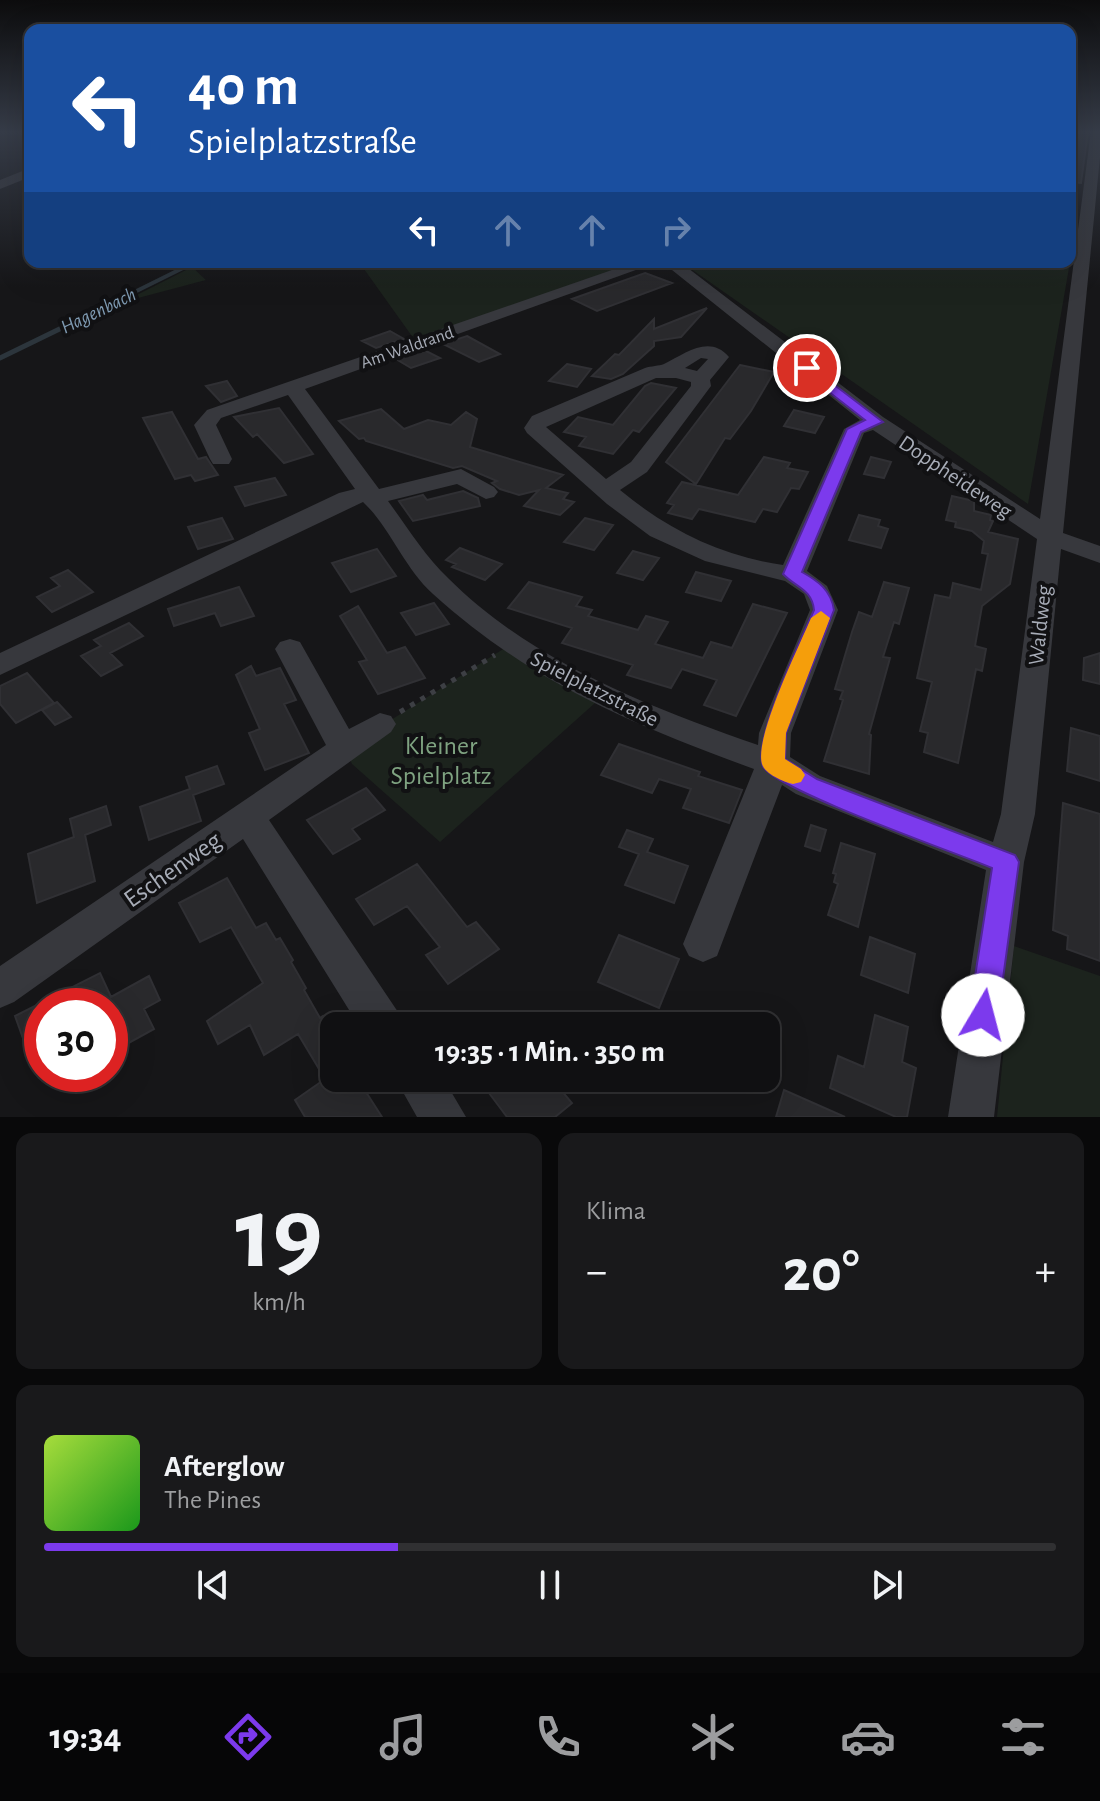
<!DOCTYPE html>
<html lang="de">
<meta charset="utf-8">
<style>
body{margin:0;font-family:"Alegreya Sans",sans-serif;background:#19191b;color:#f1f3f6;height:100vh;display:flex;flex-direction:column;font-size:30px;white-space:nowrap}
*{box-sizing:border-box;margin:0}
p{font-size:26px;color:#9c9d9f}
.icon{flex:none;width:44px;height:44px;fill:none;stroke:currentColor;stroke-width:2;stroke-linecap:round;stroke-linejoin:round}
.map{position:relative;height:1117px;overflow:hidden}
.sheet{display:flex;flex-direction:column;gap:16px;padding:16px;background:#09090a;flex:1}
.sheet>*{flex:none}
.top-card{position:absolute;left:24px;top:24px;width:1052px;height:244px;border-radius:16px;box-shadow:0 8px 32px #0002,0 0 0 2px #303032;background:#1a4fa0;color:#fff;overflow:hidden}
.speed{position:absolute;left:24px;top:988px;display:flex;gap:16px;font-size:40px;font-weight:700;text-align:center}
.speed>*{display:grid;place-content:center;width:104px;height:104px;border-radius:50%;background:#101012;box-shadow:0 8px 32px #0002,0 0 0 2px #303032;line-height:1}
.speed .limit{border:12px solid #d22;background:#fff;color:#111}
.pin{position:absolute;display:grid;place-items:center;width:68px;height:68px;color:#fff;margin:-34px;border:4px solid #fff;border-radius:50%;box-shadow:0 2px 8px #0007}
.me{position:absolute;width:88px;margin:-44px;rotate:8deg;stroke-linejoin:round;filter:drop-shadow(0 0 6px #0008)}
.turn{display:flex;align-items:center;gap:28px;height:168px;padding:0 32px;font-size:36px}
.turn .icon{width:104px;height:104px;stroke-width:2.5}
.turn b{display:block;font-size:56px;line-height:68px}
.lanes{display:flex;align-items:center;height:76px;padding:0 32px;background:#0003;justify-content:center;gap:40px;direction:ltr}
.lanes .off{opacity:.35}
.big{font-size:60px;font-weight:600;line-height:1.1}
.sheet .widget{flex:1;display:flex;flex-direction:column;justify-content:center;gap:12px;min-width:0;padding:0 28px;border-radius:16px;background:#19191b}
.sheet .dial{align-items:center;gap:0}
.dial b{font-size:104px;line-height:1}
.song{display:flex;align-items:center;gap:24px}
.cover{width:96px;height:96px;border-radius:12px;background:linear-gradient(135deg,hsl(80 70% 55%),hsl(120 70% 35%))}
.played{height:8px;border-radius:4px;background:linear-gradient(90deg,#7c3aed 35%,#303032 35%)}
.keys{display:flex;justify-content:space-around;direction:ltr}
.heat{display:flex;justify-content:space-between;align-items:center;font-size:44px;direction:ltr}
.sheet .tiles{flex:1;display:grid;gap:16px;grid-template-columns:1fr 1fr}
.widget:last-child{grid-column:span 2}
.trip{position:absolute;left:320px;top:1012px;width:460px;height:80px;border-radius:16px;background:#101012;box-shadow:0 8px 32px #0002,0 0 0 2px #303032;font-weight:600;line-height:80px;text-align:center}
.tab-bar{display:flex;height:128px;justify-content:space-around;align-items:center;background:#060607;color:#9c9d9f}
.tab-bar .icon{width:56px;height:56px}
.tab-bar .on{color:#7c3aed}
.tab-bar b{font-size:36px;color:#f1f3f6}
.map>svg:first-child{display:block}
.green{fill:#1c231d}
.lines{fill:none;stroke-linecap:round;stroke-linejoin:round}
.stream-far1{stroke:#2c353c;stroke-width:4}
.stream{stroke:#2c353c;stroke-width:5}
.building{fill:#29292c;stroke:#303034;stroke-width:2}
.path{stroke:#3d3f44;stroke-width:5;stroke-dasharray:5 7;stroke-linecap:butt}
.minor{fill:#37383d;fill-rule:evenodd}
.route{fill:#7c3aed;stroke:#51269a;stroke-width:2}
.slow{fill:#f59e0b}
.labels{text-anchor:middle;stroke-width:8;stroke-linejoin:round;paint-order:stroke}
.far-street-label{font-size:18px;fill:#a8adb8;stroke:#111113}
.far-water-label{font-size:20px;font-style:italic;fill:#7f9bb3;stroke:#111113}
.street-label{font-size:22px;fill:#a8adb8;stroke:#111113}
.near-park-label{font-size:26px;fill:#7fa381;stroke:#111113}
.near-street-label{font-size:26px;fill:#a8adb8;stroke:#111113}
</style>
<div class="map">
<svg width="1100" height="1117" viewBox="0 0 1100 1117">
<rect width="100%" height="100%" fill="#161618"/>
<path class="green" d="M 359,262 L 641,262 L 414,339 Z
M 681,262 L 1070,262 L 1028,504 Z
M 192,267 L 206,280 L 123,302 Z
M 511,644 L 595,703 L 440,842 L 352,764 L 345,749 Z
M 1014,946 L 1100,976 L 1100,1117 L 997,1117 Z"/>
<g class="lines">
<path class="stream-far1" d="M 72,323 L 195,262"/>
<path class="stream" d="M 0,358 L 76,321"/>
</g>
<path class="building" d="M 1070,131 L 1088,131 L 1081,183 L 1070,182 Z
M 645,273 L 672,283 L 597,311 L 572,299 Z
M 707,308 L 681,337 L 654,341 L 654,346 L 623,374 L 611,379 L 592,376 L 615,354 L 619,355 L 654,319 L 654,329 Z
M 390,331 L 404,339 L 376,348 L 362,341 Z
M 467,336 L 500,354 L 479,362 L 443,344 Z
M 424,350 L 440,358 L 411,368 L 396,359 Z
M 567,364 L 591,369 L 577,387 L 549,381 Z
M 740,365 L 774,372 L 751,411 L 730,439 L 725,438 L 696,484 L 666,462 Z
M 227,381 L 237,396 L 221,402 L 206,386 Z
M 651,383 L 676,388 L 639,432 L 633,430 L 613,454 L 579,446 L 586,437 L 564,432 L 578,417 L 613,425 L 645,386 Z
M 279,408 L 313,454 L 284,463 L 257,434 L 253,437 L 234,417 Z
M 381,409 L 404,429 L 428,420 L 451,425 L 466,412 L 477,419 L 470,447 L 563,475 L 546,488 L 568,493 L 563,499 L 574,502 L 560,515 L 524,506 L 539,490 L 519,495 L 500,489 L 492,483 L 497,481 L 462,466 L 453,468 L 366,441 L 364,438 L 359,439 L 339,421 Z
M 794,410 L 824,417 L 815,433 L 784,426 Z
M 172,412 L 198,459 L 206,457 L 218,475 L 195,481 L 191,475 L 175,479 L 143,418 Z
M 764,457 L 790,463 L 787,468 L 808,472 L 799,489 L 791,488 L 777,512 L 763,509 L 755,522 L 699,509 L 692,519 L 668,513 L 674,505 L 667,503 L 682,482 L 738,495 Z
M 871,457 L 891,462 L 884,478 L 864,474 Z
M 275,478 L 286,495 L 245,506 L 235,487 Z
M 463,491 L 478,498 L 480,506 L 413,521 L 399,501 L 423,495 L 427,500 Z
M 952,496 L 974,501 L 974,511 L 991,515 L 990,520 L 993,521 L 988,532 L 1018,539 L 1010,584 L 982,606 L 975,646 L 986,649 L 982,671 L 976,669 L 958,763 L 924,752 L 928,733 L 920,731 L 932,682 L 917,678 L 935,595 L 950,598 L 953,583 L 981,590 L 988,554 L 982,553 L 984,541 L 972,531 L 955,527 L 956,522 L 946,520 Z
M 859,515 L 880,520 L 878,526 L 888,529 L 881,548 L 849,540 Z
M 222,518 L 233,539 L 198,549 L 188,527 Z
M 585,518 L 613,525 L 594,550 L 564,542 Z
M 460,548 L 502,564 L 485,580 L 452,567 L 456,564 L 446,560 Z
M 377,549 L 396,576 L 351,592 L 332,563 Z
M 633,551 L 659,558 L 643,580 L 617,573 Z
M 68,570 L 93,592 L 52,612 L 37,597 L 60,586 L 51,578 Z
M 696,572 L 731,581 L 721,601 L 686,592 Z
M 529,582 L 582,597 L 576,606 L 592,610 L 588,616 L 638,630 L 646,616 L 668,622 L 655,644 L 703,658 L 711,642 L 732,648 L 753,604 L 787,613 L 736,716 L 704,705 L 717,680 L 682,669 L 671,688 L 627,675 L 633,665 L 562,643 L 572,628 L 508,608 Z
M 884,582 L 909,588 L 899,624 L 894,622 L 883,657 L 890,658 L 869,734 L 871,735 L 869,774 L 824,761 L 843,700 L 840,699 L 843,691 L 835,689 L 852,632 L 859,612 L 872,617 Z
M 239,587 L 254,616 L 221,626 L 215,613 L 174,626 L 168,609 Z
M 434,603 L 449,624 L 416,635 L 401,613 Z
M 358,606 L 387,653 L 405,647 L 425,678 L 378,694 L 359,662 L 367,660 L 340,616 Z
M 129,623 L 143,636 L 110,653 L 122,665 L 101,676 L 81,656 L 101,646 L 94,640 Z
M 1100,653 L 1100,684 L 1083,680 L 1084,658 Z
M 251,666 L 256,676 L 280,668 L 296,700 L 284,704 L 309,753 L 265,770 L 249,733 L 260,729 L 236,675 Z
M 27,673 L 54,703 L 16,723 L 0,704 L 0,686 Z
M 57,702 L 71,717 L 55,725 L 42,710 Z
M 1071,728 L 1100,736 L 1100,781 L 1067,771 Z
M 619,744 L 700,772 L 698,776 L 742,790 L 729,823 L 683,808 L 691,789 L 659,779 L 652,793 L 601,775 Z
M 217,766 L 224,784 L 193,795 L 201,821 L 149,840 L 140,807 L 190,789 L 186,777 Z
M 366,788 L 385,810 L 352,829 L 360,839 L 333,854 L 307,820 Z
M 1063,803 L 1100,814 L 1100,961 L 1067,949 L 1068,936 L 1053,930 Z
M 106,806 L 111,825 L 85,835 L 95,881 L 37,903 L 28,854 L 74,837 L 70,819 Z
M 811,825 L 826,830 L 820,851 L 805,846 Z
M 627,830 L 653,839 L 647,852 L 688,866 L 674,903 L 625,885 L 639,854 L 619,847 Z
M 841,843 L 875,854 L 858,927 L 828,915 L 838,884 L 834,882 L 836,874 L 833,873 Z
M 417,864 L 467,927 L 476,922 L 499,949 L 448,984 L 426,955 L 440,947 L 407,906 L 374,925 L 356,899 Z
M 227,878 L 256,928 L 266,923 L 276,940 L 280,938 L 293,960 L 291,962 L 306,988 L 304,990 L 320,1018 L 323,1016 L 334,1032 L 334,1078 L 357,1078 L 382,1117 L 305,1117 L 295,1100 L 325,1079 L 298,1034 L 264,1055 L 250,1025 L 218,1044 L 207,1021 L 263,983 L 231,927 L 200,942 L 179,903 Z
M 619,935 L 679,959 L 659,1008 L 598,982 Z
M 870,937 L 915,954 L 908,993 L 861,975 Z
M 100,973 L 111,997 L 149,976 L 160,1000 L 144,1009 L 154,1029 L 125,1045 L 121,1034 L 110,1040 L 110,1006 L 42,1006 L 42,1051 L 30,1058 L 15,1016 Z
M 875,1015 L 908,1027 L 902,1062 L 916,1068 L 907,1117 L 896,1117 L 830,1088 L 838,1056 L 864,1067 Z
M 508,1078 L 551,1078 L 572,1103 L 555,1117 L 507,1117 L 489,1093 Z
M 784,1090 L 845,1117 L 776,1117 Z"/>
<g class="lines">
<path class="path" d="M 400,712 L 495,655"/>
<path class="minor" d="M 1091,131 L 1100,131 L 1100,157 L 1063,533 L 1100,546 L 1100,563 L 1061,549 L 1035,814 L 1024,862 L 994,1117 L 948,1117 L 986,870 L 796,794 L 782,785 L 717,956 L 703,962 L 689,956 L 683,944 L 754,769 C 631,724 532,683 433,594 C 404,568 390,527 363,502 L 0,675 L 0,653 L 339,493 L 355,489 L 288,395 L 221,418 L 216,425 L 232,459 L 229,464 L 213,464 L 210,459 L 194,425 L 207,410 L 635,262 L 658,262 L 305,389 L 379,489 L 461,469 L 494,487 L 498,492 L 494,497 L 486,499 L 457,484 L 388,501 C 407,527 425,556 448,578 C 532,662 649,707 758,745 L 759,733 L 810,610 L 804,594 L 785,581 L 705,561 L 650,536 L 607,504 L 527,433 L 524,428 L 532,416 L 645,368 C 651,366 659,366 664,364 C 685,354 709,334 729,357 L 710,380 L 711,386 L 647,472 L 620,490 C 668,530 721,556 783,565 L 844,429 L 860,420 L 662,262 L 680,262 L 883,417 L 1040,519 ZM 701,358 L 708,359 L 697,371 L 685,368 ZM 656,378 L 676,378 L 691,382 L 691,386 L 631,462 L 606,479 L 546,427 ZM 873,430 L 1037,539 L 1001,814 L 993,842 L 820,776 L 790,757 L 791,733 L 838,610 L 827,586 L 807,571 L 864,433 Z
M 30,168 L 30,177 L 0,189 L 0,180 Z
M 290,639 L 300,642 L 349,729 L 380,713 L 391,716 L 396,724 L 391,732 L 269,820 L 398,1012 L 404,1026 L 359,1026 L 243,839 L 14,1002 L 0,1008 L 0,966 L 326,745 L 275,649 L 280,642 Z
M 395,1078 L 443,1078 L 466,1117 L 417,1117 Z"/>
</g>
<linearGradient id="sky" x2="0" y2="1"><stop stop-color="#0c0c0d"/><stop offset="0.46" stop-color="#363c48"/><stop offset="1" stop-color="#363c48" stop-opacity="0"/></linearGradient>
<rect width="1100" height="287" fill="url(#sky)"/>
<path class="route" d="M 807,364 L 883,422 L 861,432 L 802,572 C 818,581 831,590 834,610 L 786,733 L 785,759 L 817,779 L 1015,855 L 1019,862 L 998,1015 L 994,1025 L 983,1029 L 973,1025 L 969,1015 L 992,868 C 959,854 773,789 763,766 C 752,741 802,638 814,610 C 812,589 795,587 783,574 L 847,429 L 865,420 L 802,371 L 802,366 Z"/>
<path class="slow" d="M 821,611 L 830,618 L 786,733 L 785,759 L 801,769 L 805,775 L 801,782 L 793,784 C 784,782 765,774 762,764 C 754,737 799,647 811,618 Z"/>
<g class="labels">
<g class="far-street-label">
<text transform="translate(407 347) rotate(-19)" y="6">Am Waldrand</text>
</g>
<g class="far-water-label">
<text transform="translate(98 310) rotate(-26)" y="7">Hagenbach</text>
</g>
<g class="street-label">
<text transform="translate(956 476) rotate(34)" y="8">Doppheideweg</text>
<text transform="translate(1039 625) rotate(-84)" y="8">Waldweg</text>
<text transform="translate(595 688) rotate(27)" y="8">Spielplatzstraße</text>
</g>
<g class="near-park-label">
<text x="441" y="754">Kleiner<tspan x="441" dy="30">Spielplatz</tspan></text>
</g>
<g class="near-street-label">
<text transform="translate(172 869) rotate(-35)" y="9">Eschenweg</text>
</g>
</g>
</svg>
<div class="speed"><div class="limit">30</div></div>
<div class="pin" style="left:807px;top:368px;background:#d93025"><svg class="icon" aria-label="arrive" viewBox="0 0 24 24"><path d="M6 21V4h12l-3 4 3 4H6"/></svg></div>
<svg class="me" style="left:983px;top:1015px" viewBox="-20 -20 40 40"><circle r="19" fill="#fff"/><path d="M0-13L10 11 0 6-10 11z" fill="#7c3aed"/></svg>
<div class="trip">19:35 · 1 Min. · 350 m</div>
<div class="top-card">
<div class="turn"><svg class="icon" aria-label="left" viewBox="0 0 24 24"><path d="M17 20v-9H6M10 6l-5 5 5 5"/></svg><div><b>40 m</b>Spielplatzstraße</div></div>
<div class="lanes"><svg class="icon" aria-label="left" viewBox="0 0 24 24"><path d="M17 20v-9H6M10 6l-5 5 5 5"/></svg><svg class="icon off" aria-label="ahead" viewBox="0 0 24 24"><path d="M12 20V5M6 11l6-6 6 6"/></svg><svg class="icon off" aria-label="ahead" viewBox="0 0 24 24"><path d="M12 20V5M6 11l6-6 6 6"/></svg><svg class="icon off" aria-label="right" viewBox="0 0 24 24"><path d="M7 20v-9h11M14 6l5 5-5 5"/></svg></div>
</div>
</div>
<section class="sheet">
<div class="tiles">
<div class="widget dial"><b>19</b><p>km/h</p></div>
<div class="widget"><p>Klima</p>
<div class="heat"><a>−</a><b class="big">20°</b><a>+</a></div>
</div>
<div class="widget">
<div class="song"><i class="cover"></i><div><b>Afterglow</b><p>The Pines</p></div></div>
<div class="played"></div>
<div class="keys"><svg class="icon" aria-label="previous" viewBox="0 0 24 24"><path d="M18 5L8 12l10 7zM5 5v14"/></svg><svg class="icon" aria-label="pause" viewBox="0 0 24 24"><path d="M8 5v14M16 5v14"/></svg><svg class="icon" aria-label="next" viewBox="0 0 24 24"><path d="M6 5l10 7-10 7zM19 5v14"/></svg></div>
</div>
</div>
</section>
<nav class="tab-bar">
<b>19:34</b>
<svg class="icon on" aria-label="directions" viewBox="0 0 24 24"><path d="M12 3l9 9-9 9-9-9zM9 14v-3h6M13 9l2 2-2 2"/></svg>
<svg class="icon" aria-label="music" viewBox="0 0 24 24"><path d="M9 18V5l10-2v13"/><circle cx="6" cy="18" r="3"/><circle cx="16" cy="16" r="3"/></svg>
<svg class="icon" aria-label="phone" viewBox="0 0 24 24"><path d="M5 4h4l2 5-3 2q2 4 5 5l2-3 5 2v4C11 20 4 13 5 4z"/></svg>
<svg class="icon" aria-label="climate" viewBox="0 0 24 24"><path d="M12 3v18M4 7l16 10M4 17L20 7"/></svg>
<svg class="icon" aria-label="car" viewBox="0 0 24 24"><path d="M5 17H2v-5l4-1 3-4h7l3 4 3 1v5h-3M9 17h6M6 11h13"/><circle cx="7" cy="17" r="2"/><circle cx="17" cy="17" r="2"/></svg>
<svg class="icon" aria-label="filters" viewBox="0 0 24 24"><path d="M4 7h16M4 17h16"/><circle cx="9" cy="7" r="2"/><circle cx="15" cy="17" r="2"/></svg>
</nav>
